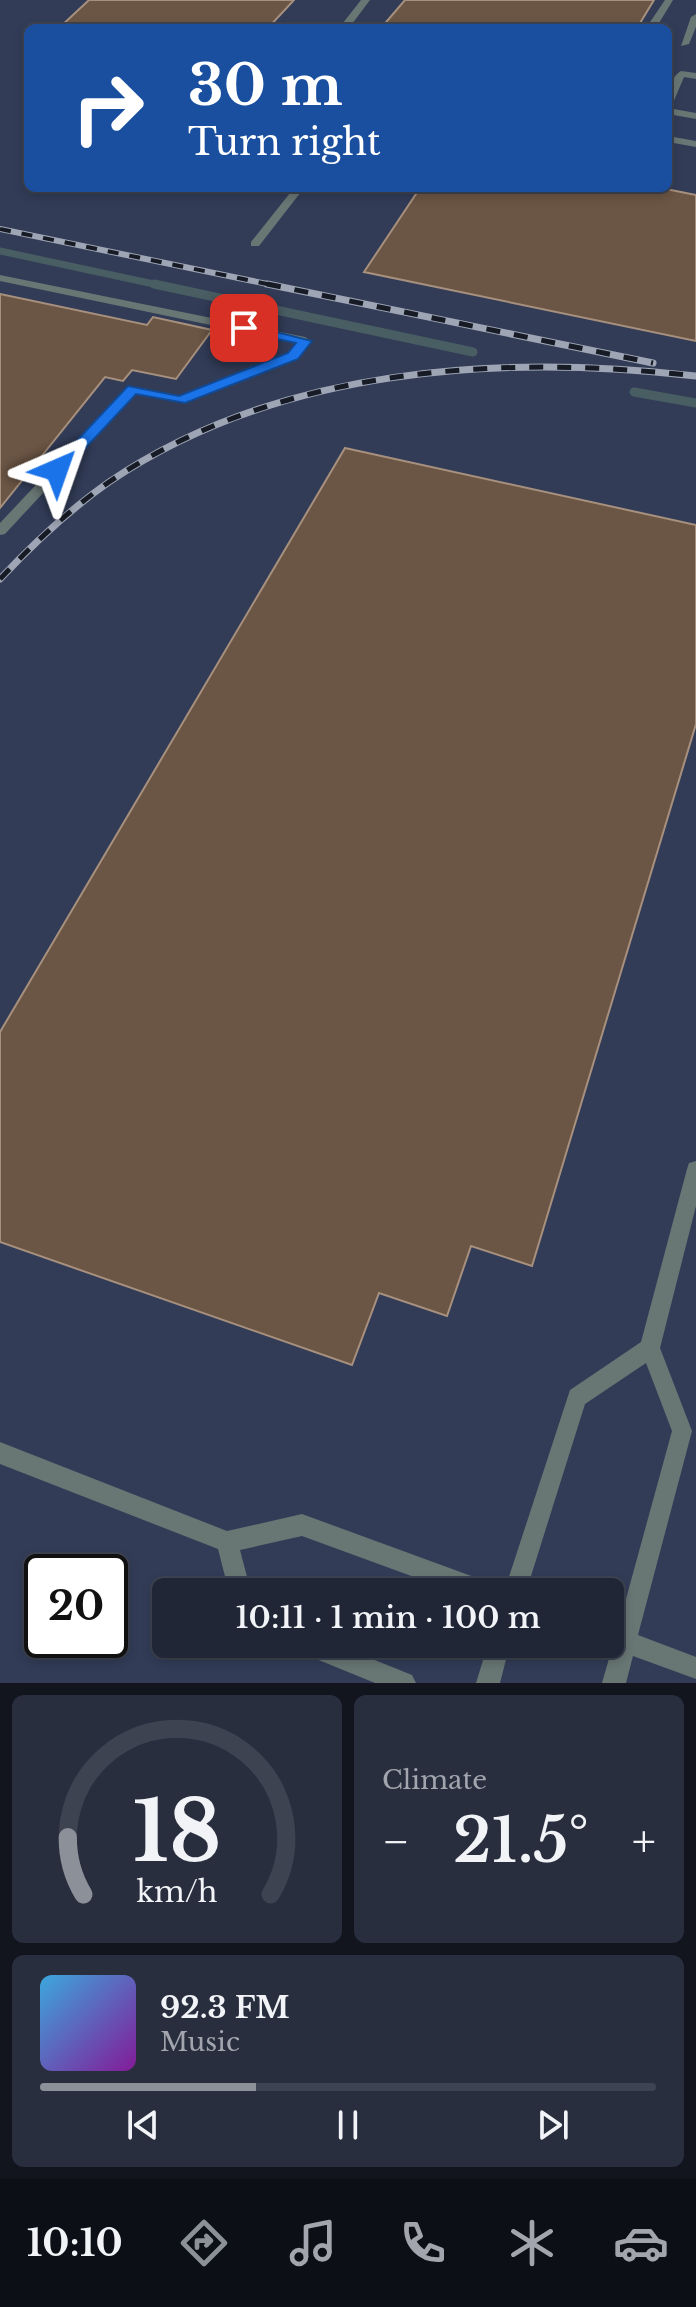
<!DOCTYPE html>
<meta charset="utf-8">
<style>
body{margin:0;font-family:"Libre Baskerville",serif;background:#282e3e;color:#f1f3f6;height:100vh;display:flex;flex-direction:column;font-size:30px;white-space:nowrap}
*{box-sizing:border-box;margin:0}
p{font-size:26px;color:#a2a5ad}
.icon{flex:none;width:44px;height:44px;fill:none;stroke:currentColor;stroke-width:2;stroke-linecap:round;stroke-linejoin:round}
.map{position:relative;height:1683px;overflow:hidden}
.details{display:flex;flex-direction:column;gap:12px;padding:12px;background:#12151e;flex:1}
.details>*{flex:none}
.guide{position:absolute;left:24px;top:24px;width:648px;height:168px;border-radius:12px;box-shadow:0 4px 12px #0003,0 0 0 2px #3d4351;background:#1a4fa0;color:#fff;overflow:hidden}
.speed{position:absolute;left:24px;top:1554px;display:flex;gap:16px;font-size:40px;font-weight:700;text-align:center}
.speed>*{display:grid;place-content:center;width:104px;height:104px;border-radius:50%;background:#202636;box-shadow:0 4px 12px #0003,0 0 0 2px #3d4351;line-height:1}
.speed .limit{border:4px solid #111;border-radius:12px;background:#fff;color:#111}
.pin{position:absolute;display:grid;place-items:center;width:68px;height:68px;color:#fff;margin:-34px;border-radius:16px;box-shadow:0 4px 12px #0006}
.me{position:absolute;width:88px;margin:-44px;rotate:43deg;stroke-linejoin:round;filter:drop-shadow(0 0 6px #0008)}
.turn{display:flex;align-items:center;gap:28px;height:168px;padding:0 32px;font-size:36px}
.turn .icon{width:104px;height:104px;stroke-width:2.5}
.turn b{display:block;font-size:56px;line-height:68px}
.big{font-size:60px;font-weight:600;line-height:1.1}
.details .tile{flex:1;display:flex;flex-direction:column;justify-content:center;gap:12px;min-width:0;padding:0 28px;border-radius:12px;background:#282e3e}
.details .dial{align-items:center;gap:0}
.dial svg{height:208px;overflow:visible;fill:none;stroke:#3d4351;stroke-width:7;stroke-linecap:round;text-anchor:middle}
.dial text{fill:#f1f3f6;stroke:none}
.song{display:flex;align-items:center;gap:24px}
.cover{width:96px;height:96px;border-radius:12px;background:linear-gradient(135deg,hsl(200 70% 55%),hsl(290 70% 35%))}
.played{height:8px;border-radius:4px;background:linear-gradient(90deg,#8c9099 35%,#3d4351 35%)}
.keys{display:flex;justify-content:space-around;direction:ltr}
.heat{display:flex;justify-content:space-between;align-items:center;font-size:44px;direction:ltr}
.details .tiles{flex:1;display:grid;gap:12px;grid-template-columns:1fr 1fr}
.tile:last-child{grid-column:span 2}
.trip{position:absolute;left:152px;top:1578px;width:472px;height:80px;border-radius:12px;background:#202636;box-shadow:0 4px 12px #0003,0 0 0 2px #3d4351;font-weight:600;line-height:80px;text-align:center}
.tab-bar{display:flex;height:128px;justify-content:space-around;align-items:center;background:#0d0f16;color:#a2a5ad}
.tab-bar .icon{width:56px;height:56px}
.tab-bar .active{color:#8c9099}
.tab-bar b{font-size:36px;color:#f1f3f6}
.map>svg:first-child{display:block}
.built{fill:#323c57;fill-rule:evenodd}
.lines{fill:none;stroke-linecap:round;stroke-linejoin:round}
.stream-far1{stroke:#495e63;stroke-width:7}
.stream{stroke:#495e63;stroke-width:9}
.building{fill:#6b5544;stroke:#a7907d;stroke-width:2}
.service{fill:#687674;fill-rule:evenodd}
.tertiary{fill:#687674;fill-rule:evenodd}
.rail-far1-casing{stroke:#9ea5b4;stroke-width:6}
.rail-casing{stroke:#9ea5b4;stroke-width:7}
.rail-far1{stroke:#171b25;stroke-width:4;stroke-dasharray:11;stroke-linecap:butt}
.rail{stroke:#171b25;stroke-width:5;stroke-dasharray:14;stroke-linecap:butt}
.route{fill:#1a73e8;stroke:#114b97;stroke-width:2}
</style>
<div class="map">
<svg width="696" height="1683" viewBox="0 0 696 1683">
<rect width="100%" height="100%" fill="#2b3348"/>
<path class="built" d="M 0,0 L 696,0 L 696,1683 L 0,1683 ZM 28,28 L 668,28 L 668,188 L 28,188 ZM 42,1572 L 110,1572 L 110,1640 L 42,1640 ZM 166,1592 L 610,1592 L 610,1644 L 166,1644 Z"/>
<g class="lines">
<path class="stream-far1" d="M 0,251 L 163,286"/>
<path class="stream" d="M 154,284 L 473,352
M 634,392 L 696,403"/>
</g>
<path class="building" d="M 89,0 L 294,0 L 268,28 L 59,28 Z
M 405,0 L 654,0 L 637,28 L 381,28 Z
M 420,188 L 661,188 L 696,195 L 696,341 L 364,272 Z
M 0,294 L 147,325 L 153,317 L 212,330 L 176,379 L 132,370 L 123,381 L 105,377 L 0,508 Z
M 345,448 L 696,525 L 696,724 L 532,1266 L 471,1246 L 447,1316 L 379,1293 L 352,1365 L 0,1242 L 0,1032 Z"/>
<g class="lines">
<path class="service" d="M 361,0 L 370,0 L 349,28 L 339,28 Z
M 665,0 L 673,0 L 656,28 L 646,28 Z
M 696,14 L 696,27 L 689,44 L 681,46 L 691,17 Z
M 681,71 L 696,73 L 696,79 L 684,77 L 673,103 L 668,106 C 668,94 670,77 681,71 Z
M 668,108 L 696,113 L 696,119 L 668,114 Z
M 668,136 L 696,141 L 696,147 L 668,142 Z
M 294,188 L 304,188 L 259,246 L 251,246 L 251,242 Z
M 0,275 L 305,337 L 311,341 L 297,359 L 184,403 L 136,393 L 5,534 L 0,535 L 0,523 L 129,386 L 179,396 L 289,353 L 297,343 L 0,281 Z"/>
<path class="tertiary" d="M 696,1161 L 696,1206 L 660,1348 L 692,1431 L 638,1635 L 696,1657 L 696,1679 L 633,1656 L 626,1683 L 602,1683 L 612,1648 L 602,1644 L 610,1644 L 610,1625 L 618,1628 L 672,1431 L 646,1363 L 585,1404 L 526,1592 L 504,1592 L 570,1390 L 641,1342 L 687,1169 L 689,1163 Z
M 0,1442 L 227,1531 L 302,1514 L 485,1581 L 493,1584 L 496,1592 L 455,1592 L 302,1536 L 240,1550 L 251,1592 L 229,1592 L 218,1549 L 0,1464 Z
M 296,1644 L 335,1644 L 412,1675 L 416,1683 L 375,1683 L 299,1652 Z
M 488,1644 L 510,1644 L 500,1683 L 476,1683 Z"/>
<g class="rail-far1-casing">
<path id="rail-far1" d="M 0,229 L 277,286"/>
</g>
<g class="rail-casing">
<path id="rail" d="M 267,284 L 653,363
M 0,579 C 33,544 69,510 109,482 C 279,367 499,354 696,376"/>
</g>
<use href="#rail-far1" class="rail-far1"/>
<use href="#rail" class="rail"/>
</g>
<path class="route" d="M 244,324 L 312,341 L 298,359 L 185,403 L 136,394 L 62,473 L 52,473 L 52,467 L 128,386 L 179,396 L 288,353 L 296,343 L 239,331 L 239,326 Z"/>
</svg>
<div class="speed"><div class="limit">20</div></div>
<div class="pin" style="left:244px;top:328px;background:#d93025"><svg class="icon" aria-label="arrive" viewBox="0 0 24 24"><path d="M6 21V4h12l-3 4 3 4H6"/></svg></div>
<svg class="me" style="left:57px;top:470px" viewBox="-20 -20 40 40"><path d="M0-17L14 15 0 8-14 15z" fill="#1a73e8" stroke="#fff" stroke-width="4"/></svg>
<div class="trip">10:11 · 1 min · 100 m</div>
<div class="guide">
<div class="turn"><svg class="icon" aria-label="right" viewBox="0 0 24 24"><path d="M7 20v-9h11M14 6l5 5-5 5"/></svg><div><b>30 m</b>Turn right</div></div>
</div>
</div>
<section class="details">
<div class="tiles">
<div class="tile dial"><svg viewBox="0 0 100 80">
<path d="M14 69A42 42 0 1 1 86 69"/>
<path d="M14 69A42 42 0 0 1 8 47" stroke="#8c9099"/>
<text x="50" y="56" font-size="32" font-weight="700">18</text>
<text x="50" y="72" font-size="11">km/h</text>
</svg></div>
<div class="tile"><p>Climate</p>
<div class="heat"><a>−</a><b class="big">21.5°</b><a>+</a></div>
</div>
<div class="tile">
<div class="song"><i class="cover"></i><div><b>92.3 FM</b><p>Music</p></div></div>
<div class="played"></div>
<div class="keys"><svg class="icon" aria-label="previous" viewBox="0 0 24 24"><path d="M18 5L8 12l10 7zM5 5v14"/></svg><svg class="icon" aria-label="pause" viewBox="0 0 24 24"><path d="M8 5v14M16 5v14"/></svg><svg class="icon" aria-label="next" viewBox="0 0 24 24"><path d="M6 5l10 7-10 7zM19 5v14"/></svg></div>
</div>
</div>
</section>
<nav class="tab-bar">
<b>10:10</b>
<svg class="icon active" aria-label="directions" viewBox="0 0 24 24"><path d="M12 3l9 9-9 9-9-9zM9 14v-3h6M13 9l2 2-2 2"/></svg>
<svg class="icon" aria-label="music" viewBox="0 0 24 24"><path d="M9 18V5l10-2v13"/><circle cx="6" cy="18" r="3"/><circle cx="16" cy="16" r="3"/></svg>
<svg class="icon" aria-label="phone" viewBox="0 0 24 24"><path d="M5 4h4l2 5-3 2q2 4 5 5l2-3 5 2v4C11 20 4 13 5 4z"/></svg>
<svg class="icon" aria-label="climate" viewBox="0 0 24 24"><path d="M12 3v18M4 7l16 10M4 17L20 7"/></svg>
<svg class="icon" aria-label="car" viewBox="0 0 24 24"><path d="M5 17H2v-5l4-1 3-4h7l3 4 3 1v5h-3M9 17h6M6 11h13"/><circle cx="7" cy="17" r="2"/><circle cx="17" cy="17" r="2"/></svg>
</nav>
